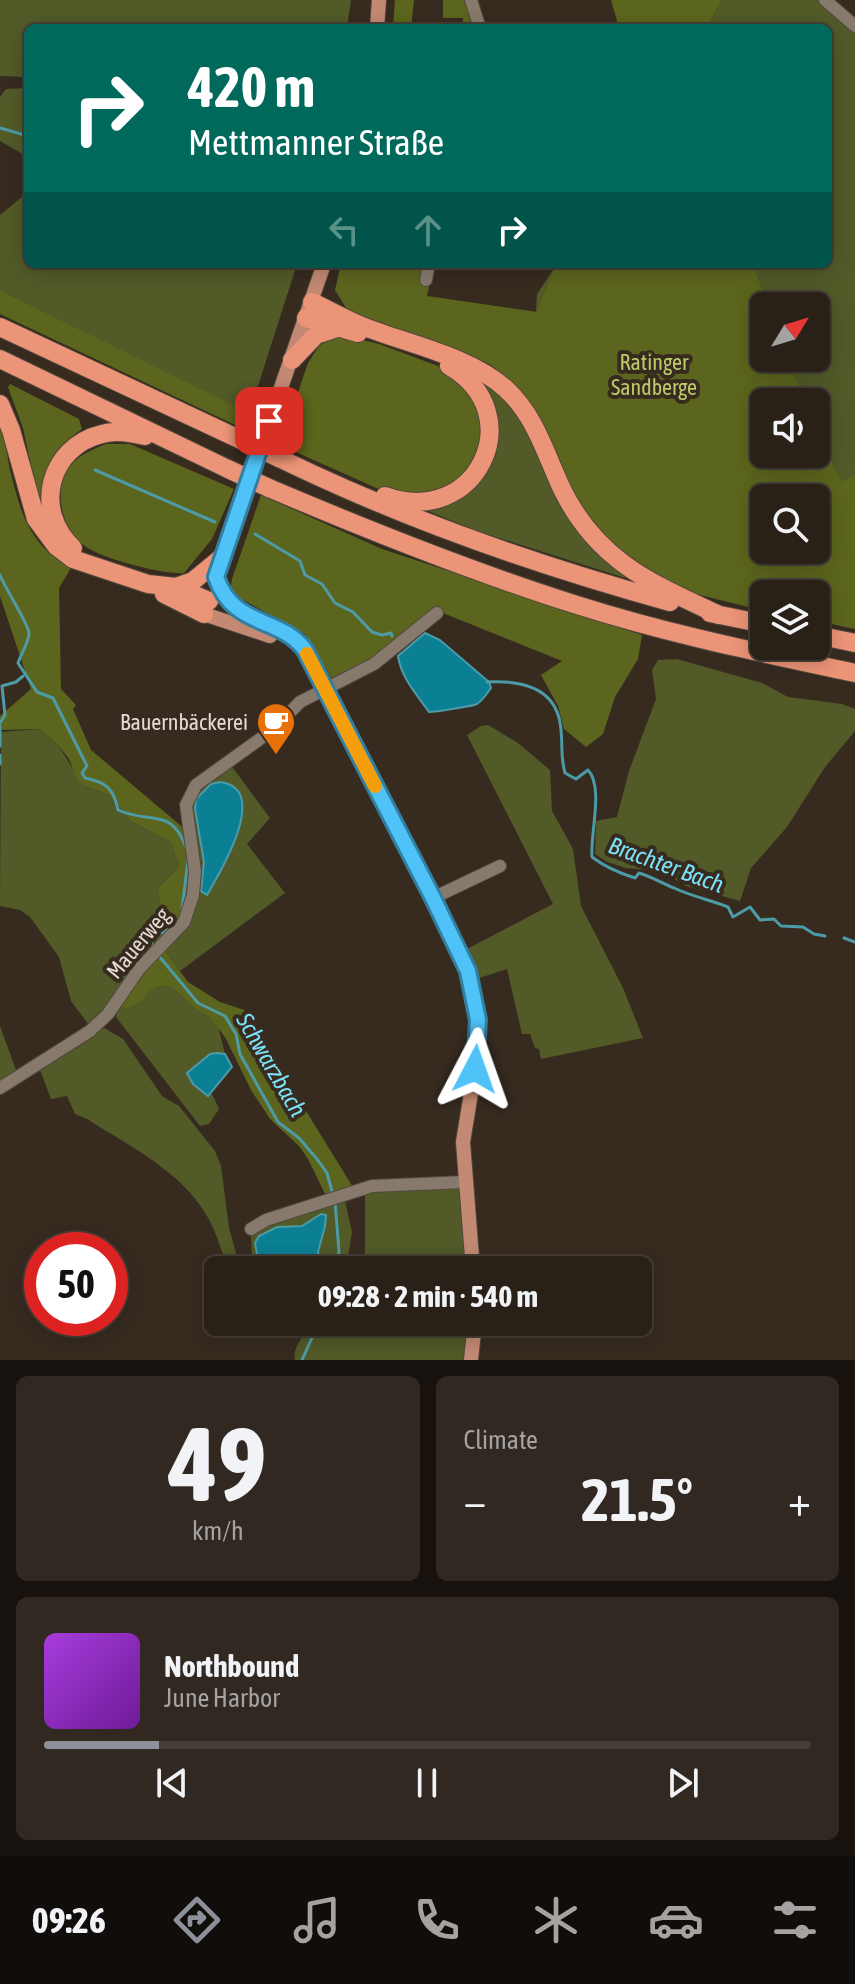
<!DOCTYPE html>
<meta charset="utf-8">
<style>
body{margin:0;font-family:"Asap Condensed",sans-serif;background:#312821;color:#f1f3f6;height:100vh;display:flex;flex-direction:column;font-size:30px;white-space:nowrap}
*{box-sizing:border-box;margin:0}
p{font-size:26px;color:#a5a3a2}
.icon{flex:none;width:44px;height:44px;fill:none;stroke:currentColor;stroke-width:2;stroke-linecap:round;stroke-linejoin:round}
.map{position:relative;height:1360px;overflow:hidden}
.drawer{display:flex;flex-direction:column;gap:16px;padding:16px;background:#17120d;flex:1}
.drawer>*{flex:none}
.banner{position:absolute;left:24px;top:24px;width:808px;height:244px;border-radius:12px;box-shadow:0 4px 20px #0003,0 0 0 2px #453e37;background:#00695c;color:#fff;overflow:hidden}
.needle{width:52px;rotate:52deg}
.buttons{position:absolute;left:750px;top:292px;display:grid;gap:16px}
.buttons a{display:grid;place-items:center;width:80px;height:80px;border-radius:12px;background:#292018;box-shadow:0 4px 20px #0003,0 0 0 2px #453e37;font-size:40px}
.speed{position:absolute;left:24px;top:1232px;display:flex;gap:16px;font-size:40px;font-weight:700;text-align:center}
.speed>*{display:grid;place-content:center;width:104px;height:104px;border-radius:50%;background:#292018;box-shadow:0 4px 20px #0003,0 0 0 2px #453e37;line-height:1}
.speed .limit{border:12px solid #d22;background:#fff;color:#111}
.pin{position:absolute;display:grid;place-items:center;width:68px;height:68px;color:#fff;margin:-34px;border-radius:16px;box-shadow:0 4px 12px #0006}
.me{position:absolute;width:88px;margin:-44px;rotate:4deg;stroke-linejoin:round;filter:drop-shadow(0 0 6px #0008)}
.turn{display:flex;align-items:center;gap:28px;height:168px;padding:0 32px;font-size:36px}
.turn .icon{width:104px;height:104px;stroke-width:2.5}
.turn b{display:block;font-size:56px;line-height:68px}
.lanes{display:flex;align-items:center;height:76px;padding:0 32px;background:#0003;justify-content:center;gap:40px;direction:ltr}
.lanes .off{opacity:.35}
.big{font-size:60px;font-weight:700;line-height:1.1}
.drawer .tile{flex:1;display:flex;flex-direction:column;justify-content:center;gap:12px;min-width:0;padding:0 28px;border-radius:12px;background:#312821}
.drawer .dial{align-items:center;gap:0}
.dial b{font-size:104px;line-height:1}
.song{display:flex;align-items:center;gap:24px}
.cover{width:96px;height:96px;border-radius:12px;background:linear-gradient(135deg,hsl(280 70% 55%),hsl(280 70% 35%))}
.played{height:8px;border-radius:4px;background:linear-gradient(90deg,#8c9099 15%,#453e37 15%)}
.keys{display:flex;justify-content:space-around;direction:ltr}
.heat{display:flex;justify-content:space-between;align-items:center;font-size:44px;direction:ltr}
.drawer .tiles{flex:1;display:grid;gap:16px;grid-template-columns:1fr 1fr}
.tile:last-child{grid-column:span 2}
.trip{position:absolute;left:204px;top:1256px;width:448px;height:80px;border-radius:12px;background:#292018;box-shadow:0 4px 20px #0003,0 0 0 2px #453e37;font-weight:700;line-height:80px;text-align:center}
.dock{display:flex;height:128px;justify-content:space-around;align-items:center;background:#100d0a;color:#a5a3a2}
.dock .icon{width:56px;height:56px}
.dock .active{color:#8c9099}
.dock b{font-size:36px;color:#f1f3f6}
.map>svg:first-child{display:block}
.green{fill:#525a28;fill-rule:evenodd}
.forest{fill:#5c651d;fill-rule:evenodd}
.water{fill:#0b7f94;stroke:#4c9ba7;stroke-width:2}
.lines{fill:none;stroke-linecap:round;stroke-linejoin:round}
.stream{stroke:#4c9ba7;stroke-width:3}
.minor-casing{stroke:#51483e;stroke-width:14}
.major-casing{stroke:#51483e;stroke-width:16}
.highway-casing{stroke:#51483e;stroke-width:20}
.minor{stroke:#87796c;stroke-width:12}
.major{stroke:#c38973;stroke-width:14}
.highway{stroke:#eb9477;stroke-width:18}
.highway-bridge-casing{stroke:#51483e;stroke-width:20;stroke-linecap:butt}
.highway-bridge{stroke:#eb9477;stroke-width:18}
.route-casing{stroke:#337fa1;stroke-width:20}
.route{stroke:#4fc3f7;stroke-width:14}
.slow{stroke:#f59e0b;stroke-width:14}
.labels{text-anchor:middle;stroke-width:8;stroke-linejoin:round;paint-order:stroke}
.park-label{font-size:22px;fill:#bccb68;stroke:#372b20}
.poi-label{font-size:22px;fill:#e3dbd4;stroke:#372b20;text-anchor:end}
.street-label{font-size:22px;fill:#e3dbd4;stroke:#372b20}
.water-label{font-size:24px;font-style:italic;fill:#7be0f8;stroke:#372b20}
</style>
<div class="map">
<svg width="855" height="1360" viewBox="0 0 855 1360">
<rect width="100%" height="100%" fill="#372b20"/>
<path class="green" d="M 0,0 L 351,0 L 347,27 L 28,28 L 28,77 L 0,76 Z
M 722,0 L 825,0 L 855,26 L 855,624 L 816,594 L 764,594 L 534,352 L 537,294 L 557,264 L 764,358 L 799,386 L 787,358 L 816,358 L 816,306 L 769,306 L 753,264 L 828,264 L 828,28 L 707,28 ZM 764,402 L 816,402 L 816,425 L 839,478 L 816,454 L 764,454 ZM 764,498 L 816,498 L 816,550 L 764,550 Z
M 28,88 L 28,157 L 0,141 L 0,97 L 6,89 Z
M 28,192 L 28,264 L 297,264 L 249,414 L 0,290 L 0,215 Z
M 467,373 L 505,393 L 628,573 L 625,578 L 474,530 L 419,507 Z
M 677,659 L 762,683 L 788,697 L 842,704 L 855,709 L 855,731 L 825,767 L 787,827 L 751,868 L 740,901 L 686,886 L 661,871 L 626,868 L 607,862 L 595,854 L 596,821 L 617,817 L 629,771 L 656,699 L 652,670 L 658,660 Z
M 488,725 L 518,743 L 550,770 L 552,811 L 573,849 L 581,906 L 623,988 L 643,1038 L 541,1059 L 539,1049 L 535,1048 L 530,1034 L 522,1034 L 507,969 L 476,979 L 465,950 L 553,904 L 467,735 L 481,726 Z
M 40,729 L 58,745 L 83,785 L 109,795 L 132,822 L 171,842 L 179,867 L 158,888 L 162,914 L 146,936 L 145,960 L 91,1028 L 71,1001 L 59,957 L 30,917 L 20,910 L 0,906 L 1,732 Z
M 230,764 L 270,818 L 247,844 L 285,893 L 180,971 L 165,951 L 182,934 L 188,922 L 189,814 L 193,794 ZM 195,809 L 234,844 L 202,891 L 204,862 Z
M 158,986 L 172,987 L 194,1008 L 212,1019 L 218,1026 L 225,1054 L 210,1054 L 187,1073 L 208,1095 L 212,1094 L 219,1109 L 209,1124 L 200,1126 L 116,1017 L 119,1006 Z
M 0,1026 L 16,1070 L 0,1085 Z
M 104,1028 L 123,1039 L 162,1096 L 179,1106 L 215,1151 L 221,1166 L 229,1228 L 238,1260 L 237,1270 L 226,1270 C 226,1260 221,1250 218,1240 C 198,1179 137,1151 87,1119 L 75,1114 L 67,1096 L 51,1099 L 39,1067 Z
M 463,1186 L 471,1270 L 371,1270 L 372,1259 L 365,1257 L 365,1188 Z
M 340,1197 L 345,1201 L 352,1232 L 346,1270 L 317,1270 L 320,1236 L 325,1226 L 321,1214 L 256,1253 L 258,1259 L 252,1259 L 251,1236 L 256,1229 Z
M 311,1322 L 331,1322 L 330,1326 L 350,1334 L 353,1322 L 472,1322 L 468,1360 L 295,1360 C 292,1345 306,1336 311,1322 Z"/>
<path class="forest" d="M 395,0 L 414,0 L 411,28 L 393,28 Z
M 443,0 L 476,0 L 485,28 L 463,28 L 463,18 L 443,18 Z
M 611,0 L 722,0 L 707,28 L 619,28 Z
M 341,264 L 434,264 L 427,296 L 537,312 L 556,264 L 753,264 L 769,306 L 764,306 L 764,358 L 787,358 L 806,402 L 764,402 L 764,454 L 816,454 L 816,425 L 841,482 L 855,475 L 855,629 L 816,621 L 816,594 L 764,594 L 764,611 L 684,591 L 631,562 L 604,537 L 579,505 L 553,447 L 515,387 L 491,365 L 461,351 L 350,314 L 335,290 ZM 764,498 L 816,498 L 816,550 L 764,550 Z
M 0,290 L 259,418 L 252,433 L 0,314 Z
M 338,334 L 379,344 L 454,372 L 483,414 L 478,462 L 443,494 L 392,495 L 280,445 L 308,363 L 319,346 Z
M 10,384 L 79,419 L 82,429 C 54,449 46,461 41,496 L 38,498 L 23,428 L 8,387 Z
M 0,426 C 6,440 7,455 10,470 C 21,514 29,545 71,568 L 59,588 L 61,689 L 76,705 L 73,709 L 91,750 L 186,830 L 192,882 L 181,921 L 145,960 L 146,936 L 162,914 L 158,888 L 179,867 L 171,842 L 132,822 L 109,795 L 83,785 L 78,781 L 69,759 L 58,745 L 40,729 L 0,730 L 0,716 L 31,689 L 0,596 Z
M 106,444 L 130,444 L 234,489 L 212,539 L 184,573 C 165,575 104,559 88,548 C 71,537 63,521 61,502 C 58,468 77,455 106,444 Z
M 261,495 L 382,549 L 642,635 L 638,659 L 615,697 L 603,734 L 586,747 L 564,729 L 558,706 L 541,675 L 562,661 L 433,609 L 373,662 L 332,679 L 305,634 L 236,596 L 230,591 L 232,579 Z
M 165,951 L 188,982 L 220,1002 L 244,1010 L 354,1189 L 327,1198 L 308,1159 L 299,1146 L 270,1119 L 251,1090 L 226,1039 L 212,1019 L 194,1008 L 172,987 L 158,986 L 148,992 L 142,1001 L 127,1008 L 119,1006 L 140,972 Z"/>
<path class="water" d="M 425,633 L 440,640 L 489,682 L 491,688 C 487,694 483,700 477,704 C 473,706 435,712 429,712 C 416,694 401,677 398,656 Z
M 220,782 C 272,788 219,874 207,895 L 201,891 L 204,862 L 195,809 L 196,799 L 211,784 Z
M 217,1053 L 225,1054 L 232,1067 L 208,1096 L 193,1084 L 187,1073 L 210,1054 Z
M 321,1214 L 326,1215 L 325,1226 L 318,1252 L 319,1259 L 317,1270 L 272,1270 L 258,1259 L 255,1243 L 259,1236 L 277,1227 L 302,1226 Z"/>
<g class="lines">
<path class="stream" d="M 0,128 L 28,136
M 95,470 L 215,522
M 255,534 L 300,561 L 305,575 L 322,584 L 335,603 L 353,612 L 372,632 L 382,635 L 391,633 L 392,636
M 0,575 C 5,588 29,625 29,633 C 29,642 21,654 18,663 L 37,692 L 53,698 L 87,766 L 82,773 L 85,778 C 106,782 114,789 118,810 C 152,825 172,806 187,850
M 487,682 C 522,680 558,688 561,730 C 563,748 560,754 565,773 L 576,779 L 588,770 C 604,787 590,833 592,857 C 605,867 619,873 635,878 L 639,873 C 652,877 662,883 674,888 C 691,896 710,900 728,907 L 733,917 L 750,907 L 760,920 L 774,919 L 781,926 L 803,927 L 814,934 L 825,936
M 0,723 L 5,715 L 2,686 L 16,682 L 23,676
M 0,726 L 0,746
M 0,755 L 0,764
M 182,909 L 188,861
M 844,938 L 855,942
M 154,950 L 151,942 L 154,936 L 170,929
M 159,956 L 198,1003 L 225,1016 L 236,1034 L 240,1054 L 278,1122 L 299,1138 L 317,1159 L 327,1173 L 333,1195
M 335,1202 L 339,1251 L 337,1270
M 302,1360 L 319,1322"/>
<g class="minor-casing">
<path id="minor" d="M 471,0 L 480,28
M 825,0 L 855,26
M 426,280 L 429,264
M 433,898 L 500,866
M 0,1088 L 90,1031 L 108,1014 L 139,969 L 184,922 L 193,895 L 195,871 L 186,805 L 196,785 L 274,729 L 300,702 L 374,664 L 437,613
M 251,1229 L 266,1220 L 372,1186 L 465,1182"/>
</g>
<g class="major-casing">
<path id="major" d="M 377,28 L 379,0
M 219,566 L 324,264
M 216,577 C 233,629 280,615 305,650 L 433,898 L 472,983 L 478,1020 L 475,1069 L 463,1142 L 473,1270
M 207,605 L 204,614 L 270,636
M 471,1360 L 475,1322"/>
</g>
<g class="highway-casing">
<path id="highway" d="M 312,302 C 329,310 345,319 362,326 C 407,344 470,356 506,389 C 536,417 545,453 562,489 C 597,561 651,583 719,615
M 306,318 L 358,333
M 0,327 L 239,439
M 0,359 L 228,469
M 292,360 L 316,335 L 337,328
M 0,404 L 11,430 L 36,519 L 56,546 L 73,559 L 148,584 L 176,587 L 209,601
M 279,458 C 404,519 536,565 670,602
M 269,488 C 370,531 472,572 577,605 C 668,634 762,653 855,673
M 385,496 C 476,529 532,414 449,366
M 73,548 C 33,511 48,447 102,434 C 116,430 131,433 145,436
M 176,587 L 193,581 L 221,558
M 164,594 L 204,614
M 710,613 L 764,624
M 816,635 L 855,643"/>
</g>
<use href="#minor" class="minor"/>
<use href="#major" class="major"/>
<use href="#highway" class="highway"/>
<g class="highway-bridge-casing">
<path id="highway-bridge" d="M 239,439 L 279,458
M 228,469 L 269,488"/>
</g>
<use href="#highway-bridge" class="highway-bridge"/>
</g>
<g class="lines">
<g class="route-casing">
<path id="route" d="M 269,421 L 216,577 C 233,628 280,616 305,650 L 433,898 L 468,971 L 478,1020 L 475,1069"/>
</g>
<use href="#route" class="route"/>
<path class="slow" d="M 307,654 L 375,786"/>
</g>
<defs>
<g id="cafe-pin" transform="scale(2)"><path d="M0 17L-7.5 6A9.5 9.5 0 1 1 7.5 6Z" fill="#e8710a" stroke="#372b20"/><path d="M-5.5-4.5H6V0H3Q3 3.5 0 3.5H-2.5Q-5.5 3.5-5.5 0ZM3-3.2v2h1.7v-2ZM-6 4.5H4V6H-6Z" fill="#fff"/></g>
</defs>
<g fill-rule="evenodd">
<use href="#cafe-pin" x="276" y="722"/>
</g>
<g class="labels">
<g class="park-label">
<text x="654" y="370">Ratinger<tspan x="654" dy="25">Sandberge</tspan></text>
</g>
<g class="poi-label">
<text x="248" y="730">Bauernbäckerei</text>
</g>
<g class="street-label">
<text transform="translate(138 943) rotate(-50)" y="8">Mauerweg</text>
</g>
<g class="water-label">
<text transform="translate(666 865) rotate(20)" y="8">Brachter Bach</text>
<text transform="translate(271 1065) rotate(60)" y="8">Schwarzbach</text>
</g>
</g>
</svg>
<div class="buttons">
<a><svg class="needle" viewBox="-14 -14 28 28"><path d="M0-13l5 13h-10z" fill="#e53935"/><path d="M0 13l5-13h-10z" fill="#a5a3a2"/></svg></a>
<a><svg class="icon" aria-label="sound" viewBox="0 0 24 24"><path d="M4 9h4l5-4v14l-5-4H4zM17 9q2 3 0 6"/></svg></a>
<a><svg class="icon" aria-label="search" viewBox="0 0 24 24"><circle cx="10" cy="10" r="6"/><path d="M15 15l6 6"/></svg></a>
<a><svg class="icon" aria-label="layers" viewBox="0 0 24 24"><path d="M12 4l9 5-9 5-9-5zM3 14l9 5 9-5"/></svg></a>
</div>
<div class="speed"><div class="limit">50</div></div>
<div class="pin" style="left:269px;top:421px;background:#d93025"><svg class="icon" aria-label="arrive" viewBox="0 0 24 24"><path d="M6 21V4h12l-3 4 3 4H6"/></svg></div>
<svg class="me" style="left:475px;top:1069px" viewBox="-20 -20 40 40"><path d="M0-17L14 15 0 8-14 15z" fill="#4fc3f7" stroke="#fff" stroke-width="4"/></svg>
<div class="trip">09:28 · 2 min · 540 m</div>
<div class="banner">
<div class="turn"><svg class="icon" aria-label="right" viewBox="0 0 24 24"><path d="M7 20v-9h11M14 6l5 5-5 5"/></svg><div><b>420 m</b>Mettmanner Straße</div></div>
<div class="lanes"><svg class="icon off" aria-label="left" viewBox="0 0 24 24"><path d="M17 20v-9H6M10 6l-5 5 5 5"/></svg><svg class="icon off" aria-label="ahead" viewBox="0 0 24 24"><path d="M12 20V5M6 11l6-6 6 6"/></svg><svg class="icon" aria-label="right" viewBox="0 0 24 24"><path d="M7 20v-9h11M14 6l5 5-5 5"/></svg></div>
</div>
</div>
<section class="drawer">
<div class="tiles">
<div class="tile dial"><b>49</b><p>km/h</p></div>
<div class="tile"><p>Climate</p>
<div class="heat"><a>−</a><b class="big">21.5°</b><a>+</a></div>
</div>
<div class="tile">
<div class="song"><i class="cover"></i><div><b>Northbound</b><p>June Harbor</p></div></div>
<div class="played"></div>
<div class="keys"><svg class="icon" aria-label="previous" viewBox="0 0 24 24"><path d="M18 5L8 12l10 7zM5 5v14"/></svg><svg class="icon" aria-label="pause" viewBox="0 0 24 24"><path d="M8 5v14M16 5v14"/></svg><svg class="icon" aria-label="next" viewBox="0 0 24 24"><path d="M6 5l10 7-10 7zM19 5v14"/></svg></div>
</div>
</div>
</section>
<nav class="dock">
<b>09:26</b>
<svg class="icon active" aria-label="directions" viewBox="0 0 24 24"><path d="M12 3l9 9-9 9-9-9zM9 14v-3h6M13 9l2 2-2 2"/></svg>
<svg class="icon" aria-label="music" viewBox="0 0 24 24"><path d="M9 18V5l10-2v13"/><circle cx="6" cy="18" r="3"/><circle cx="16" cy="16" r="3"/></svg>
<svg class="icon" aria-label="phone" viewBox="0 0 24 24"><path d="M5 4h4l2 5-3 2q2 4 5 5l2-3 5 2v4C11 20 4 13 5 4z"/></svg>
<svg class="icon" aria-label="climate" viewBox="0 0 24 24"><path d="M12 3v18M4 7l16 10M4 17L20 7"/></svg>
<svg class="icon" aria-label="car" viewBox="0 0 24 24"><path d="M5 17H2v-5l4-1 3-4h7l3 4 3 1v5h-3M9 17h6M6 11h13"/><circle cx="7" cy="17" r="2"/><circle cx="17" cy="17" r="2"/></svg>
<svg class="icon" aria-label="filters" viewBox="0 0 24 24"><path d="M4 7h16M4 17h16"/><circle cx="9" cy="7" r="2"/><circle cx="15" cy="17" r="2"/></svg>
</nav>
